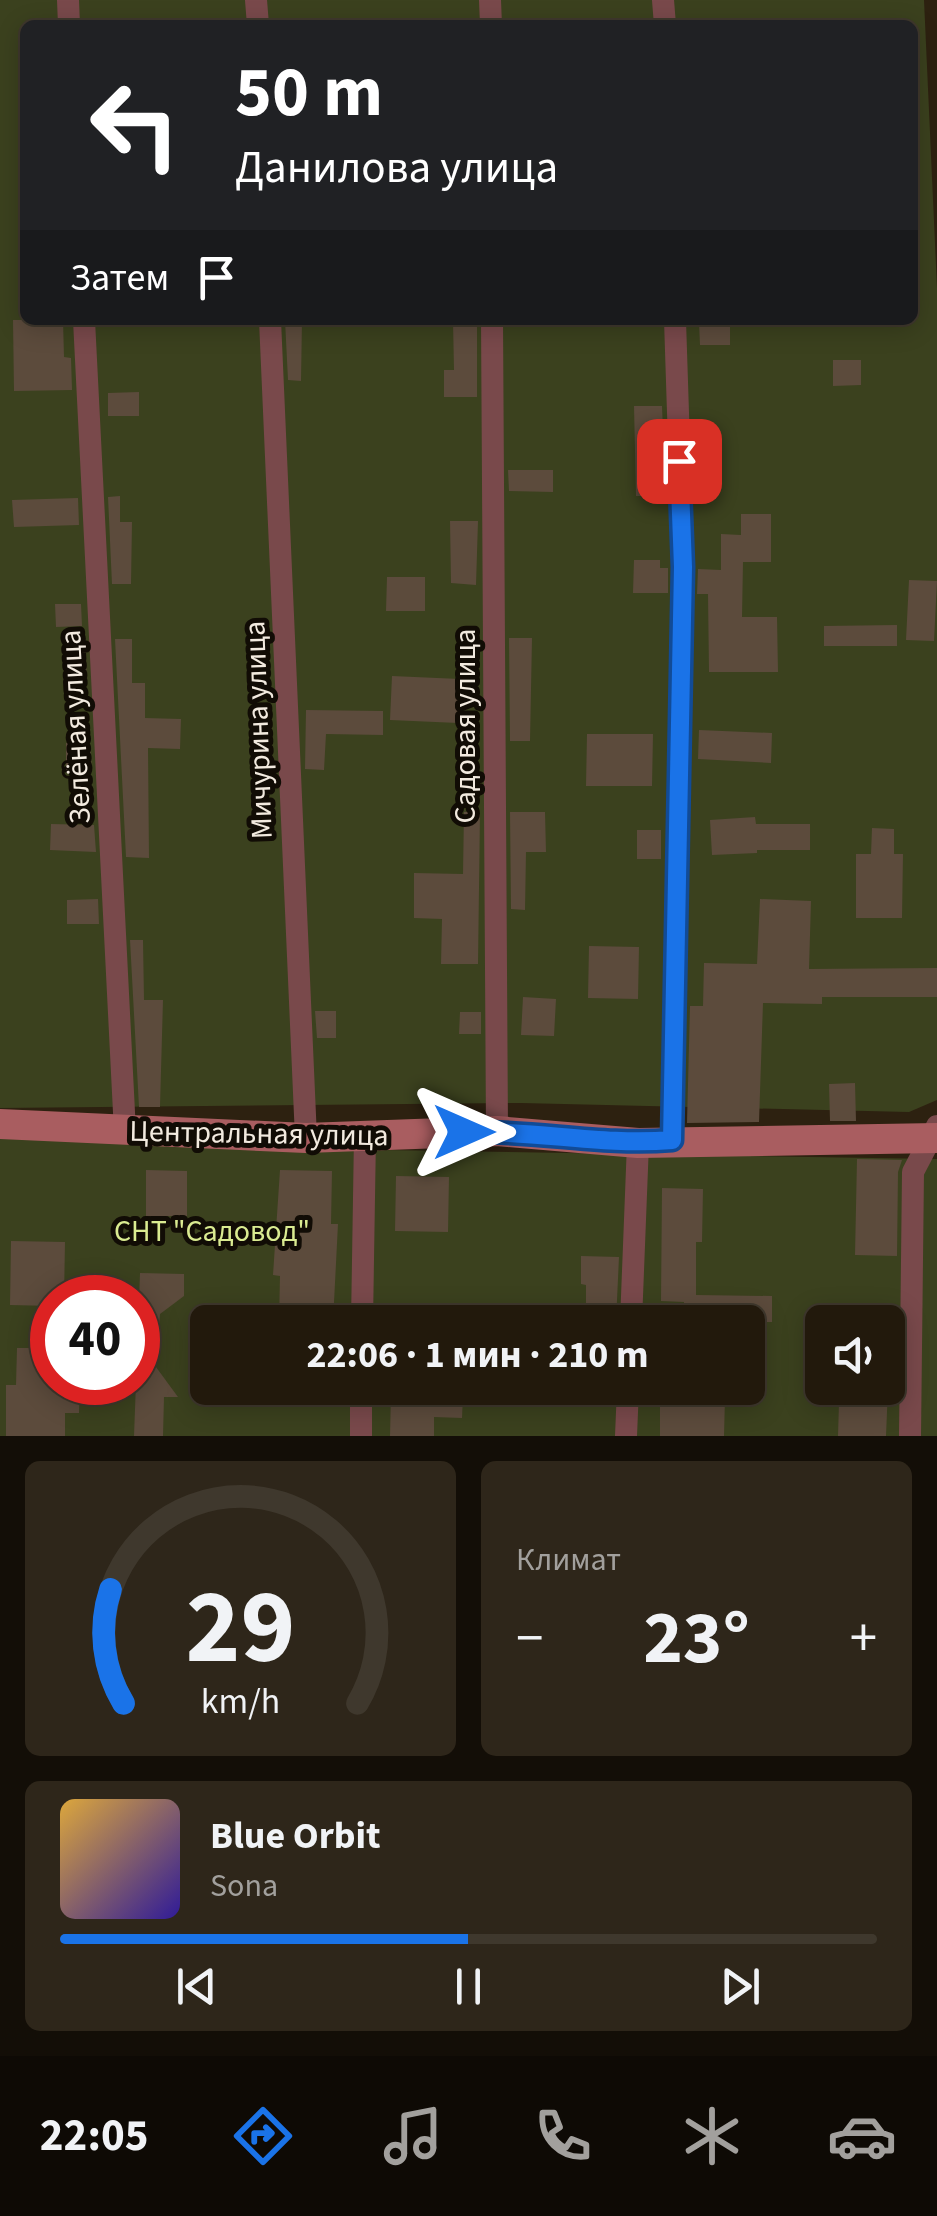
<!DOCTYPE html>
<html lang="ru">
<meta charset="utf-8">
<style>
body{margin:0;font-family:"Source Sans 3",sans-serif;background:#2e261a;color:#f1f3f6;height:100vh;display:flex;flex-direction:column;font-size:38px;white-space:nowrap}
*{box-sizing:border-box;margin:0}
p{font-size:32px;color:#a2a09d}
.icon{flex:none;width:55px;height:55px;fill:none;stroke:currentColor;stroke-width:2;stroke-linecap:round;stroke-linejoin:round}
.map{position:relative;height:1436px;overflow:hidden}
.details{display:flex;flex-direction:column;gap:25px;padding:25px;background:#130e07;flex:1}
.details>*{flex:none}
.hud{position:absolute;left:20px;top:20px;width:898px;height:305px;border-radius:15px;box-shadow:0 5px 25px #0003,0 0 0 2px #3f382d;background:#202124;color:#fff;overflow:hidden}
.tools{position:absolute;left:805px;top:1305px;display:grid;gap:20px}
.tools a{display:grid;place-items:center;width:100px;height:100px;border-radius:15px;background:#22190c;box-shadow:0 5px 25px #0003,0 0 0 2px #3f382d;font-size:50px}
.speed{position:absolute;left:30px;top:1275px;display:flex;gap:20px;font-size:50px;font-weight:700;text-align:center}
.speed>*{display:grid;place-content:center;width:130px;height:130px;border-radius:50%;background:#22190c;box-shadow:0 5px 25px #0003,0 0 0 2px #3f382d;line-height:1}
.speed .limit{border:15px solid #d22;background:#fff;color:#111}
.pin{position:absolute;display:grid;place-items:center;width:85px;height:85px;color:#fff;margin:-42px;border-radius:20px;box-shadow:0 5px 15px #0006}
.me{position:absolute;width:110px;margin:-55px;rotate:90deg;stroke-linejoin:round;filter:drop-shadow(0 0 8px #0008)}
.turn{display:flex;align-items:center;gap:35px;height:210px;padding:0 50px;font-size:45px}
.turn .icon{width:130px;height:130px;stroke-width:2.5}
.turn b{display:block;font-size:70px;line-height:85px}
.then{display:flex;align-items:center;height:95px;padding:0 50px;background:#0003;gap:20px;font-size:38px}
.big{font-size:75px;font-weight:700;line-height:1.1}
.details .card{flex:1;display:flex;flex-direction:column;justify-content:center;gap:15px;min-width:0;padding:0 35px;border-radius:15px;background:#2e261a}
.details .dial{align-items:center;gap:0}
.dial svg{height:260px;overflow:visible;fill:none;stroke:#3f382d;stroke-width:7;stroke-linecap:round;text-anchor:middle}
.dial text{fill:#f1f3f6;stroke:none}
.song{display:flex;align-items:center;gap:30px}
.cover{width:120px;height:120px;border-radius:15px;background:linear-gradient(135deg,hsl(40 70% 55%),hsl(250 70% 35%))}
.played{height:10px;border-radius:5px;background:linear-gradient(90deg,#1a73e8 50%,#3f382d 50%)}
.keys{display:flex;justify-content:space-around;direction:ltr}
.heat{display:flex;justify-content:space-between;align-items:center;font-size:55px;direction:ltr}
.details .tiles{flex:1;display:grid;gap:25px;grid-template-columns:1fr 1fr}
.card:last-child{grid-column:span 2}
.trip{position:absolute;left:190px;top:1305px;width:575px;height:100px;border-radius:15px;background:#22190c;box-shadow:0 5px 25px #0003,0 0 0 2px #3f382d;font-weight:700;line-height:100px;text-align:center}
.dock{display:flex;height:160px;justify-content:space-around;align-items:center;background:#0e0a05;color:#a2a09d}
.dock .icon{width:70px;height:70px}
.dock .active{color:#1a73e8}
.dock b{font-size:45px;color:#f1f3f6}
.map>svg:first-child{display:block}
.green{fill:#3b411e;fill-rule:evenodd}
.building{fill:#5c4b3c}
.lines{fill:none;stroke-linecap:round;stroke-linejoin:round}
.street{stroke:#79494b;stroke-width:22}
.secondary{stroke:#a95d60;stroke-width:30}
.route-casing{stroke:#114b97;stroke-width:25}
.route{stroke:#1a73e8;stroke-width:18}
.labels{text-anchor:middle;stroke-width:10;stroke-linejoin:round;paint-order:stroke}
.street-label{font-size:30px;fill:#f2eadf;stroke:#110c05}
.park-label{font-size:30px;fill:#daeb91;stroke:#110c05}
</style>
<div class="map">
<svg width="937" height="1436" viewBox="0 0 937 1436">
<rect width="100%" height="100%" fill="#2d2110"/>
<path class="green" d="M 0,0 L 924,0 L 937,288 L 937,1100 L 909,1112 L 521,1103 L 0,1108 ZM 25,25 L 912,25 L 912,320 L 25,320 Z
M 0,1129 L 384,1150 L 937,1159 L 937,1436 L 0,1436 ZM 52,1298 L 138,1298 L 138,1382 L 52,1382 ZM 208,1322 L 748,1322 L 748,1388 L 208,1388 ZM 822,1322 L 888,1322 L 888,1388 L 822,1388 Z"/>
<path class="building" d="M 13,320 L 63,320 L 64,357 L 71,358 L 72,390 L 14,391 Z
M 285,320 L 302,320 L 301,381 L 288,380 Z
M 477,320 L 477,397 L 444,397 L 444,370 L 454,370 L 453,321 Z
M 699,323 L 730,323 L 730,345 L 700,345 Z
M 833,360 L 861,360 L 861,385 L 833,386 Z
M 139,392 L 139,416 L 108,416 L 108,393 Z
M 634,406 L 662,406 L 665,480 L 659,480 L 660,496 L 636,496 Z
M 693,419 L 702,419 L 703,456 L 721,457 L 720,480 L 695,480 Z
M 508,470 L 553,470 L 553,492 L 509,491 Z
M 120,496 L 120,522 L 132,522 L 131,584 L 112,584 L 108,497 Z
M 78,498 L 79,525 L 14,527 L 12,500 Z
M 741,514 L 771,514 L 771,562 L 743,562 L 742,617 L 777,617 L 778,672 L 709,672 L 708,594 L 697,594 L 698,569 L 721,570 L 721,534 L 741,535 Z
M 450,521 L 478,521 L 476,585 L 451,583 Z
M 634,560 L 660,560 L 660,568 L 668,568 L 668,593 L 633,593 Z
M 387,577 L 425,577 L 425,611 L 386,611 Z
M 909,580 L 937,581 L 934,641 L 906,640 Z
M 55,604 L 81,604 L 82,626 L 56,627 Z
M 897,625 L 897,646 L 824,646 L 824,626 Z
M 70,638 L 85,638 L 87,685 L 69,684 Z
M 509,638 L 532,638 L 530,741 L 510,741 Z
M 115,639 L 132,639 L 132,683 L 145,683 L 145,718 L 181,719 L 180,749 L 148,748 L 149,858 L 126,857 Z
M 392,676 L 460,679 L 458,723 L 390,720 Z
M 306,710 L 383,711 L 383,735 L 326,734 L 324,770 L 305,769 Z
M 699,730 L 772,733 L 771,763 L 698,759 Z
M 587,734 L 653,734 L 652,786 L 586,786 Z
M 66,743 L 90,744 L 92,770 L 66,770 Z
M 464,812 L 480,812 L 478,964 L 441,964 L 442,919 L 414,918 L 414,873 L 463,874 Z
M 510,812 L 545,812 L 546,852 L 526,852 L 525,910 L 511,909 Z
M 755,817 L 756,824 L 810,824 L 810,850 L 757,850 L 757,853 L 712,855 L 710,820 Z
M 51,824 L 94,825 L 96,852 L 50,850 Z
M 872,828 L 894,829 L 894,854 L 903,854 L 902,918 L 856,918 L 856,854 L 871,854 Z
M 637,830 L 661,830 L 661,859 L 637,859 Z
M 98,899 L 99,924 L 67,924 L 67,900 Z
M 760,899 L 811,901 L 809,969 L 937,968 L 937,997 L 822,997 L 822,1004 L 763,1003 L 759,1122 L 687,1123 L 690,1006 L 703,1006 L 704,963 L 757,964 Z
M 130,940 L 143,940 L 144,1000 L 163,1000 L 160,1107 L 139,1107 Z
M 589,946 L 639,947 L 638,999 L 588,998 Z
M 523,997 L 556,999 L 554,1036 L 521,1035 Z
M 315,1011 L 336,1011 L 336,1038 L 317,1038 Z
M 460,1012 L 481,1012 L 481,1034 L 459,1034 Z
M 855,1083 L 856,1121 L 830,1121 L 829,1084 Z
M 857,1159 L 902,1160 L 898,1172 L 897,1256 L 855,1255 Z
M 146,1170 L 187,1171 L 187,1216 L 146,1216 Z
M 280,1170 L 332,1171 L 331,1224 L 338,1224 L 333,1322 L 279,1322 L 280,1276 L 273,1275 Z
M 396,1176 L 449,1177 L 448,1232 L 395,1231 Z
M 662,1188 L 703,1189 L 702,1242 L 696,1242 L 696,1295 L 772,1296 L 772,1322 L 683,1321 L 684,1302 L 661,1301 Z
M 11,1241 L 65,1242 L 64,1298 L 52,1298 L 52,1306 L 10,1305 Z
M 581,1256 L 619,1257 L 616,1322 L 586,1322 L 586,1285 L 581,1284 Z
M 140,1273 L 184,1274 L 184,1296 L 160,1314 L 156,1367 L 178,1397 L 164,1397 L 163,1436 L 134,1436 Z
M 17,1348 L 52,1348 L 52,1382 L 80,1382 L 79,1413 L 65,1413 L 65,1436 L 6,1436 L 6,1385 L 16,1385 Z
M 848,1388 L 888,1388 L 886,1436 L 838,1436 L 839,1402 L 848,1403 Z
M 391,1393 L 463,1395 L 462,1418 L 434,1417 L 434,1436 L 390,1436 Z
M 660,1396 L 725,1398 L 724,1436 L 660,1436 Z"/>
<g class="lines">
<path class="street" d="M 68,0 L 69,25
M 256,0 L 258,25
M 490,0 L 491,25
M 663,0 L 665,25
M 84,320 L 125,1132
M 270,320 L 306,1138
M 492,320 L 497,1131
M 672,1140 L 683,567 L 675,320
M 362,1322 L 365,1136
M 631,1322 L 638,1143
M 361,1436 L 361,1388
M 626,1436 L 628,1388
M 910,1436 L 913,1172 L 937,1126"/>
<path class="secondary" d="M 0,1124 L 306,1138 L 497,1131 L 638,1143 L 937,1138"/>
</g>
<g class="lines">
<g class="route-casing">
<path id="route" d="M 464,1132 C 534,1130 603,1146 672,1140 L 683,567 L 679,461"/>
</g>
<use href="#route" class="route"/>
</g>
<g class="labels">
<g class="street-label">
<text transform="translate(465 726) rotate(-90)" y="10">Садовая улица</text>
<text transform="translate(75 727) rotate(-93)" y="10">Зелёная улица</text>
<text transform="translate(258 730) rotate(-92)" y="10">Мичурина улица</text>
<text transform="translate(259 1133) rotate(1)" y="10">Центральная улица</text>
</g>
<g class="park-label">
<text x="212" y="1241">СНТ "Садовод"</text>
</g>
</g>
</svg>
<div class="tools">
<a><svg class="icon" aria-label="sound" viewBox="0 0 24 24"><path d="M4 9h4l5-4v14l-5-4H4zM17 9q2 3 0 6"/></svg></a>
</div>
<div class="speed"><div class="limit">40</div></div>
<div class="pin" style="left:679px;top:461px;background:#d93025"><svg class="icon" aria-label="arrive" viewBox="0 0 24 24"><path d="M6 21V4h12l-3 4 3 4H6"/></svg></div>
<svg class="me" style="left:464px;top:1132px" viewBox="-20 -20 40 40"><path d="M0-17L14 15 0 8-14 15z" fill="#1a73e8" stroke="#fff" stroke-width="4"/></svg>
<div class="trip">22:06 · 1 мин · 210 m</div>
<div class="hud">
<div class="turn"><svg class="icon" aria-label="left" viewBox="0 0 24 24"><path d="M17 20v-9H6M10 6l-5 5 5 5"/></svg><div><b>50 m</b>Данилова улица</div></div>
<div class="then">Затем<svg class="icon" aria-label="arrive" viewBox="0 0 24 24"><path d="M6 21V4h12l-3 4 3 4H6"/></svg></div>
</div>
</div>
<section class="details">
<div class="tiles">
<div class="card dial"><svg viewBox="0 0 100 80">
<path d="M14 69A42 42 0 1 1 86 69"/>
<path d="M14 69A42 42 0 0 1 10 34" stroke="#1a73e8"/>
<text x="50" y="56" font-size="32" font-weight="700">29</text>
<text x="50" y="72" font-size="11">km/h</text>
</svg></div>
<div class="card"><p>Климат</p>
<div class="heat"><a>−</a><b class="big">23°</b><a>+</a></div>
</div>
<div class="card">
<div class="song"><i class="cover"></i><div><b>Blue Orbit</b><p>Sona</p></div></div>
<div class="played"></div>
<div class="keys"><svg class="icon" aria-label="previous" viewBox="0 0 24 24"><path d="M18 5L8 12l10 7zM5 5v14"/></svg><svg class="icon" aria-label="pause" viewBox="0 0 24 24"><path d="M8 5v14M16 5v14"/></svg><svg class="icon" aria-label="next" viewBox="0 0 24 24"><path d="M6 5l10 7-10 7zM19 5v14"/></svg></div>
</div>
</div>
</section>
<nav class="dock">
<b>22:05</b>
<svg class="icon active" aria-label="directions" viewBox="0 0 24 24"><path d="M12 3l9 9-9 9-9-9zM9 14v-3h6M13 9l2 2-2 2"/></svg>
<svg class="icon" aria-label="music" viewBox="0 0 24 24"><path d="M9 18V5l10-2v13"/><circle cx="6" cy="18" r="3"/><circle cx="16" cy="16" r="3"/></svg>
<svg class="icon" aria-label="phone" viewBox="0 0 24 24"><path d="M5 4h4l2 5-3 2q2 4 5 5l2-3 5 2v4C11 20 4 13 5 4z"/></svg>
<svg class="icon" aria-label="climate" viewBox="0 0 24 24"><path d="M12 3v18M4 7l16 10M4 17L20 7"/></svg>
<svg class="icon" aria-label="car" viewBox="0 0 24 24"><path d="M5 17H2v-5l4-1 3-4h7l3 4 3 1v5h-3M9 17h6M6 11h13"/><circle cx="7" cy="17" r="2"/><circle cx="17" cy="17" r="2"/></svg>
</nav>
